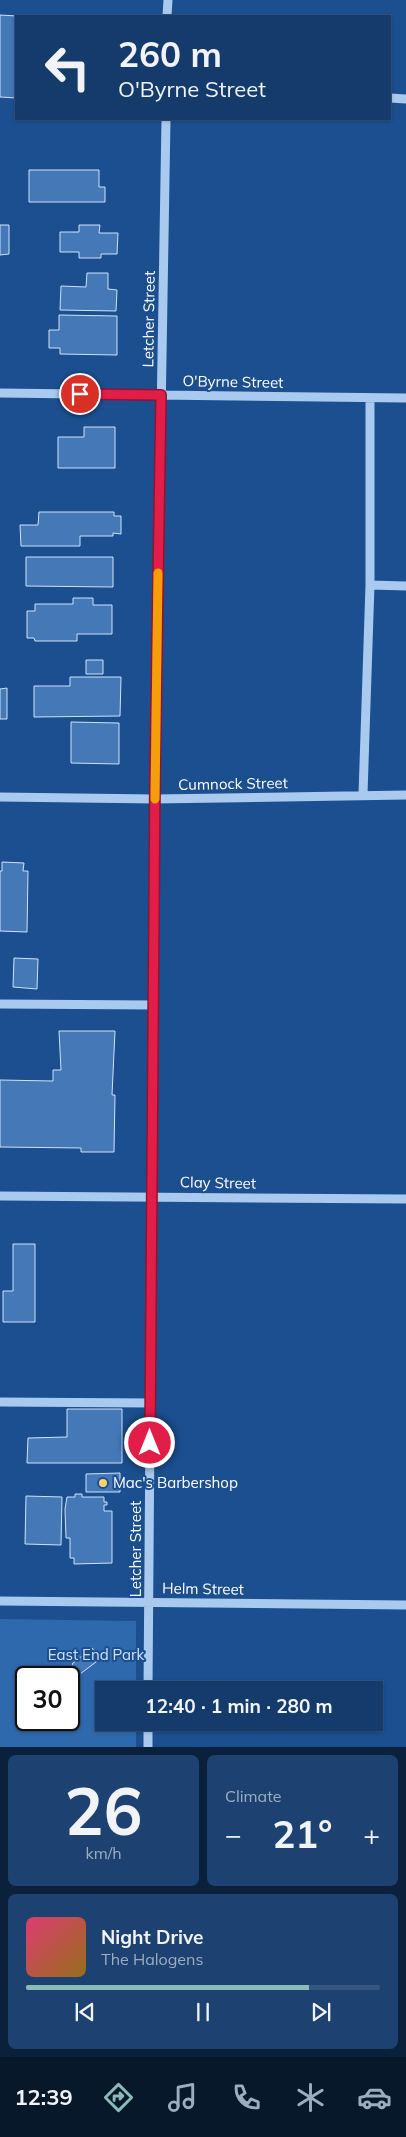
<!DOCTYPE html>
<meta charset="utf-8">
<style>
body{margin:0;font-family:Mulish,sans-serif;background:#1d4271;color:#f1f3f6;height:100vh;display:flex;flex-direction:column;font-size:19px;white-space:nowrap}
*{box-sizing:border-box;margin:0}
p{font-size:16px;color:#9dadc1}
.icon{flex:none;width:28px;height:28px;fill:none;stroke:currentColor;stroke-width:2;stroke-linecap:round;stroke-linejoin:round}
.map{position:relative;height:1747px;overflow:hidden}
.drawer{display:flex;flex-direction:column;gap:8px;padding:8px;background:#0b203b;flex:1}
.drawer>*{flex:none}
.guide{position:absolute;left:15px;top:15px;width:376px;height:105px;border-radius:0px;box-shadow:0 1px 4px #0004,0 0 0 1px #33557e;background:#143b6b;color:#f1f3f6;overflow:hidden}
.speed{position:absolute;left:15px;top:1666px;display:flex;gap:10px;font-size:25px;font-weight:700;text-align:center}
.speed>*{display:grid;place-content:center;width:65px;height:65px;border-radius:50%;background:#143b6b;box-shadow:0 1px 4px #0004,0 0 0 1px #33557e;line-height:1}
.speed .limit{border:2px solid #111;border-radius:8px;background:#fff;color:#111}
.pin{position:absolute;display:grid;place-items:center;width:42px;height:42px;color:#fff;margin:-21px;border:2px solid #fff;border-radius:50%;box-shadow:0 1px 5px #0007}
.me{position:absolute;width:55px;margin:-28px;rotate:0deg;stroke-linejoin:round;filter:drop-shadow(0 0 4px #0008)}
.turn{display:flex;align-items:center;gap:18px;height:105px;padding:0 20px;font-size:22px}
.turn .icon{width:65px;height:65px;stroke-width:2.5}
.turn b{display:block;font-size:35px;line-height:42px}
.big{font-size:38px;font-weight:700;line-height:1.1}
.drawer .widget{flex:1;display:flex;flex-direction:column;justify-content:center;gap:8px;min-width:0;padding:0 18px;border-radius:8px;background:#1d4271}
.drawer .dial{align-items:center;gap:0}
.dial b{font-size:65px;line-height:1}
.song{display:flex;align-items:center;gap:15px}
.cover{width:60px;height:60px;border-radius:8px;background:linear-gradient(135deg,hsl(340 70% 55%),hsl(40 70% 35%))}
.played{height:5px;border-radius:2px;background:linear-gradient(90deg,#8bbbb9 80%,#33557e 80%)}
.keys{display:flex;justify-content:space-around;direction:ltr}
.heat{display:flex;justify-content:space-between;align-items:center;font-size:28px;direction:ltr}
.drawer .tiles{flex:1;display:grid;gap:8px;grid-template-columns:1fr 1fr}
.widget:last-child{grid-column:span 2}
.trip{position:absolute;left:95px;top:1681px;width:288px;height:50px;border-radius:0px;background:#143b6b;box-shadow:0 1px 4px #0004,0 0 0 1px #33557e;font-weight:700;line-height:50px;text-align:center}
.menu{display:flex;height:80px;justify-content:space-around;align-items:center;background:#08182b;color:#9dadc1}
.menu .icon{width:35px;height:35px}
.menu .active{color:#8bbbb9}
.menu b{font-size:22px;color:#f1f3f6}
.map>svg:first-child{display:block}
.green{fill:#2e69ad;fill-rule:evenodd}
.building{fill:#4478b7;stroke:#cfe3fa}
.lines{fill:none;stroke-linecap:round;stroke-linejoin:round}
.minor{stroke:#a9c9ee;stroke-width:9}
.route-casing{stroke:#92132f;stroke-width:12}
.route{stroke:#e11d48;stroke-width:9}
.slow{stroke:#f59e0b;stroke-width:9}
.poi-dot{fill:#ffd166;stroke:#1b4f8f;stroke-width:2}
.labels{text-anchor:middle;stroke-width:4;stroke-linejoin:round;paint-order:stroke}
.street-label{font-size:15px;fill:#fff;stroke:#1b4f8f}
.poi-label{font-size:15px;fill:#fff;stroke:#1b4f8f;text-anchor:start}
.park-label{font-size:15px;fill:#cfe3fa;stroke:#1b4f8f}
</style>
<div class="map">
<svg width="406" height="1747" viewBox="0 0 406 1747">
<rect width="100%" height="100%" fill="#1b4f8f"/>
<path class="green" d="M 0,1619 L 136,1621 L 136,1690 L 104,1690 L 104,1722 L 136,1723 L 136,1747 L 0,1747 ZM 26,1678 L 69,1678 L 69,1720 L 26,1720 Z"/>
<path class="building" d="M 0,15 L 17,16 L 16,98 L 0,97 Z
M 29,170 L 99,170 L 99,187 L 105,187 L 105,202 L 29,202 Z
M 0,225 L 9,225 L 9,254 L 0,255 Z
M 79,225 L 100,225 L 99,233 L 118,233 L 117,254 L 101,254 L 101,258 L 79,258 L 79,252 L 60,252 L 60,232 L 79,232 Z
M 87,273 L 108,273 L 108,289 L 117,290 L 116,311 L 60,310 L 61,286 L 86,287 Z
M 59,315 L 117,316 L 117,355 L 60,354 L 60,348 L 49,348 L 49,330 L 59,330 Z
M 84,427 L 115,427 L 115,468 L 58,468 L 58,437 L 84,437 Z
M 39,512 L 114,512 L 114,516 L 121,516 L 121,534 L 113,533 L 113,536 L 80,536 L 80,546 L 21,546 L 20,525 L 38,525 Z
M 26,557 L 113,557 L 113,587 L 26,586 Z
M 73,598 L 93,598 L 93,605 L 112,605 L 112,634 L 77,634 L 77,641 L 35,641 L 34,638 L 27,638 L 27,611 L 35,611 L 35,604 L 73,604 Z
M 86,660 L 103,660 L 103,674 L 86,674 Z
M 70,677 L 121,677 L 120,716 L 34,717 L 34,686 L 70,686 Z
M 7,688 L 7,719 L 0,719 L 0,689 Z
M 71,722 L 119,723 L 119,764 L 71,763 Z
M 2,862 L 24,863 L 23,871 L 28,871 L 27,932 L 0,931 L 0,871 L 2,871 Z
M 14,958 L 38,959 L 37,989 L 13,987 Z
M 59,1031 L 115,1031 L 112,1095 L 115,1095 L 114,1152 L 81,1152 L 81,1148 L 0,1147 L 0,1080 L 53,1081 L 53,1070 L 61,1070 Z
M 13,1244 L 35,1244 L 35,1322 L 3,1322 L 3,1291 L 13,1291 Z
M 67,1409 L 122,1409 L 122,1463 L 27,1463 L 28,1438 L 67,1437 Z
M 120,1473 L 120,1492 L 86,1492 L 86,1474 Z
M 75,1494 L 82,1494 L 82,1497 L 104,1497 L 104,1502 L 107,1502 L 107,1505 L 104,1505 L 104,1511 L 112,1511 L 112,1563 L 74,1564 L 74,1558 L 70,1558 L 70,1538 L 66,1538 L 65,1509 L 67,1497 L 75,1497 Z
M 26,1496 L 62,1497 L 61,1545 L 25,1544 Z
M 92,1648 L 100,1659 L 80,1674 L 72,1664 Z"/>
<g class="lines">
<path class="minor" d="M 167,16 L 168,0
M 390,98 L 406,99
M 0,393 L 406,398
M 370,585 L 406,586
M 363,794 L 370,585 L 370,398
M 0,797 L 155,799 L 406,795
M 0,1004 L 153,1005
M 0,1196 L 406,1199
M 0,1402 L 151,1403
M 0,1601 L 406,1605
M 148,1690 L 155,774 L 166,119
M 148,1747 L 148,1722"/>
</g>
<g class="lines">
<g class="route-casing">
<path id="route" d="M 80,394 L 161,395 L 155,774 L 150,1443"/>
</g>
<use href="#route" class="route"/>
<path class="slow" d="M 155,799 L 158,573"/>
</g>
<circle class="poi-dot" cx="103" cy="1483" r="5"/>
<g class="labels">
<g class="street-label">
<text transform="translate(149 319) rotate(-89)" y="5">Letcher Street</text>
<text transform="translate(233 382) rotate(1)" y="5">O'Byrne Street</text>
<text transform="translate(233 784) rotate(-1)" y="5">Cumnock Street</text>
<text transform="translate(218 1183) rotate(1)" y="5">Clay Street</text>
<text transform="translate(136 1549) rotate(-90)" y="5">Letcher Street</text>
<text transform="translate(203 1589) rotate(1)" y="5">Helm Street</text>
</g>
<g class="poi-label">
<text x="113" y="1488">Mac's Barbershop</text>
</g>
<g class="park-label">
<text x="96" y="1660">East End Park</text>
</g>
</g>
</svg>
<div class="speed"><div class="limit">30</div></div>
<div class="pin" style="left:80px;top:394px;background:#d93025"><svg class="icon" aria-label="arrive" viewBox="0 0 24 24"><path d="M6 21V4h12l-3 4 3 4H6"/></svg></div>
<svg class="me" style="left:150px;top:1443px" viewBox="-20 -20 40 40"><circle r="17" fill="#e11d48" stroke="#fff" stroke-width="3"/><path d="M0-11L8 9 0 5-8 9z" fill="#fff"/></svg>
<div class="trip">12:40 · 1 min · 280 m</div>
<div class="guide">
<div class="turn"><svg class="icon" aria-label="left" viewBox="0 0 24 24"><path d="M17 20v-9H6M10 6l-5 5 5 5"/></svg><div><b>260 m</b>O'Byrne Street</div></div>
</div>
</div>
<section class="drawer">
<div class="tiles">
<div class="widget dial"><b>26</b><p>km/h</p></div>
<div class="widget"><p>Climate</p>
<div class="heat"><a>−</a><b class="big">21°</b><a>+</a></div>
</div>
<div class="widget">
<div class="song"><i class="cover"></i><div><b>Night Drive</b><p>The Halogens</p></div></div>
<div class="played"></div>
<div class="keys"><svg class="icon" aria-label="previous" viewBox="0 0 24 24"><path d="M18 5L8 12l10 7zM5 5v14"/></svg><svg class="icon" aria-label="pause" viewBox="0 0 24 24"><path d="M8 5v14M16 5v14"/></svg><svg class="icon" aria-label="next" viewBox="0 0 24 24"><path d="M6 5l10 7-10 7zM19 5v14"/></svg></div>
</div>
</div>
</section>
<nav class="menu">
<b>12:39</b>
<svg class="icon active" aria-label="directions" viewBox="0 0 24 24"><path d="M12 3l9 9-9 9-9-9zM9 14v-3h6M13 9l2 2-2 2"/></svg>
<svg class="icon" aria-label="music" viewBox="0 0 24 24"><path d="M9 18V5l10-2v13"/><circle cx="6" cy="18" r="3"/><circle cx="16" cy="16" r="3"/></svg>
<svg class="icon" aria-label="phone" viewBox="0 0 24 24"><path d="M5 4h4l2 5-3 2q2 4 5 5l2-3 5 2v4C11 20 4 13 5 4z"/></svg>
<svg class="icon" aria-label="climate" viewBox="0 0 24 24"><path d="M12 3v18M4 7l16 10M4 17L20 7"/></svg>
<svg class="icon" aria-label="car" viewBox="0 0 24 24"><path d="M5 17H2v-5l4-1 3-4h7l3 4 3 1v5h-3M9 17h6M6 11h13"/><circle cx="7" cy="17" r="2"/><circle cx="17" cy="17" r="2"/></svg>
</nav>
